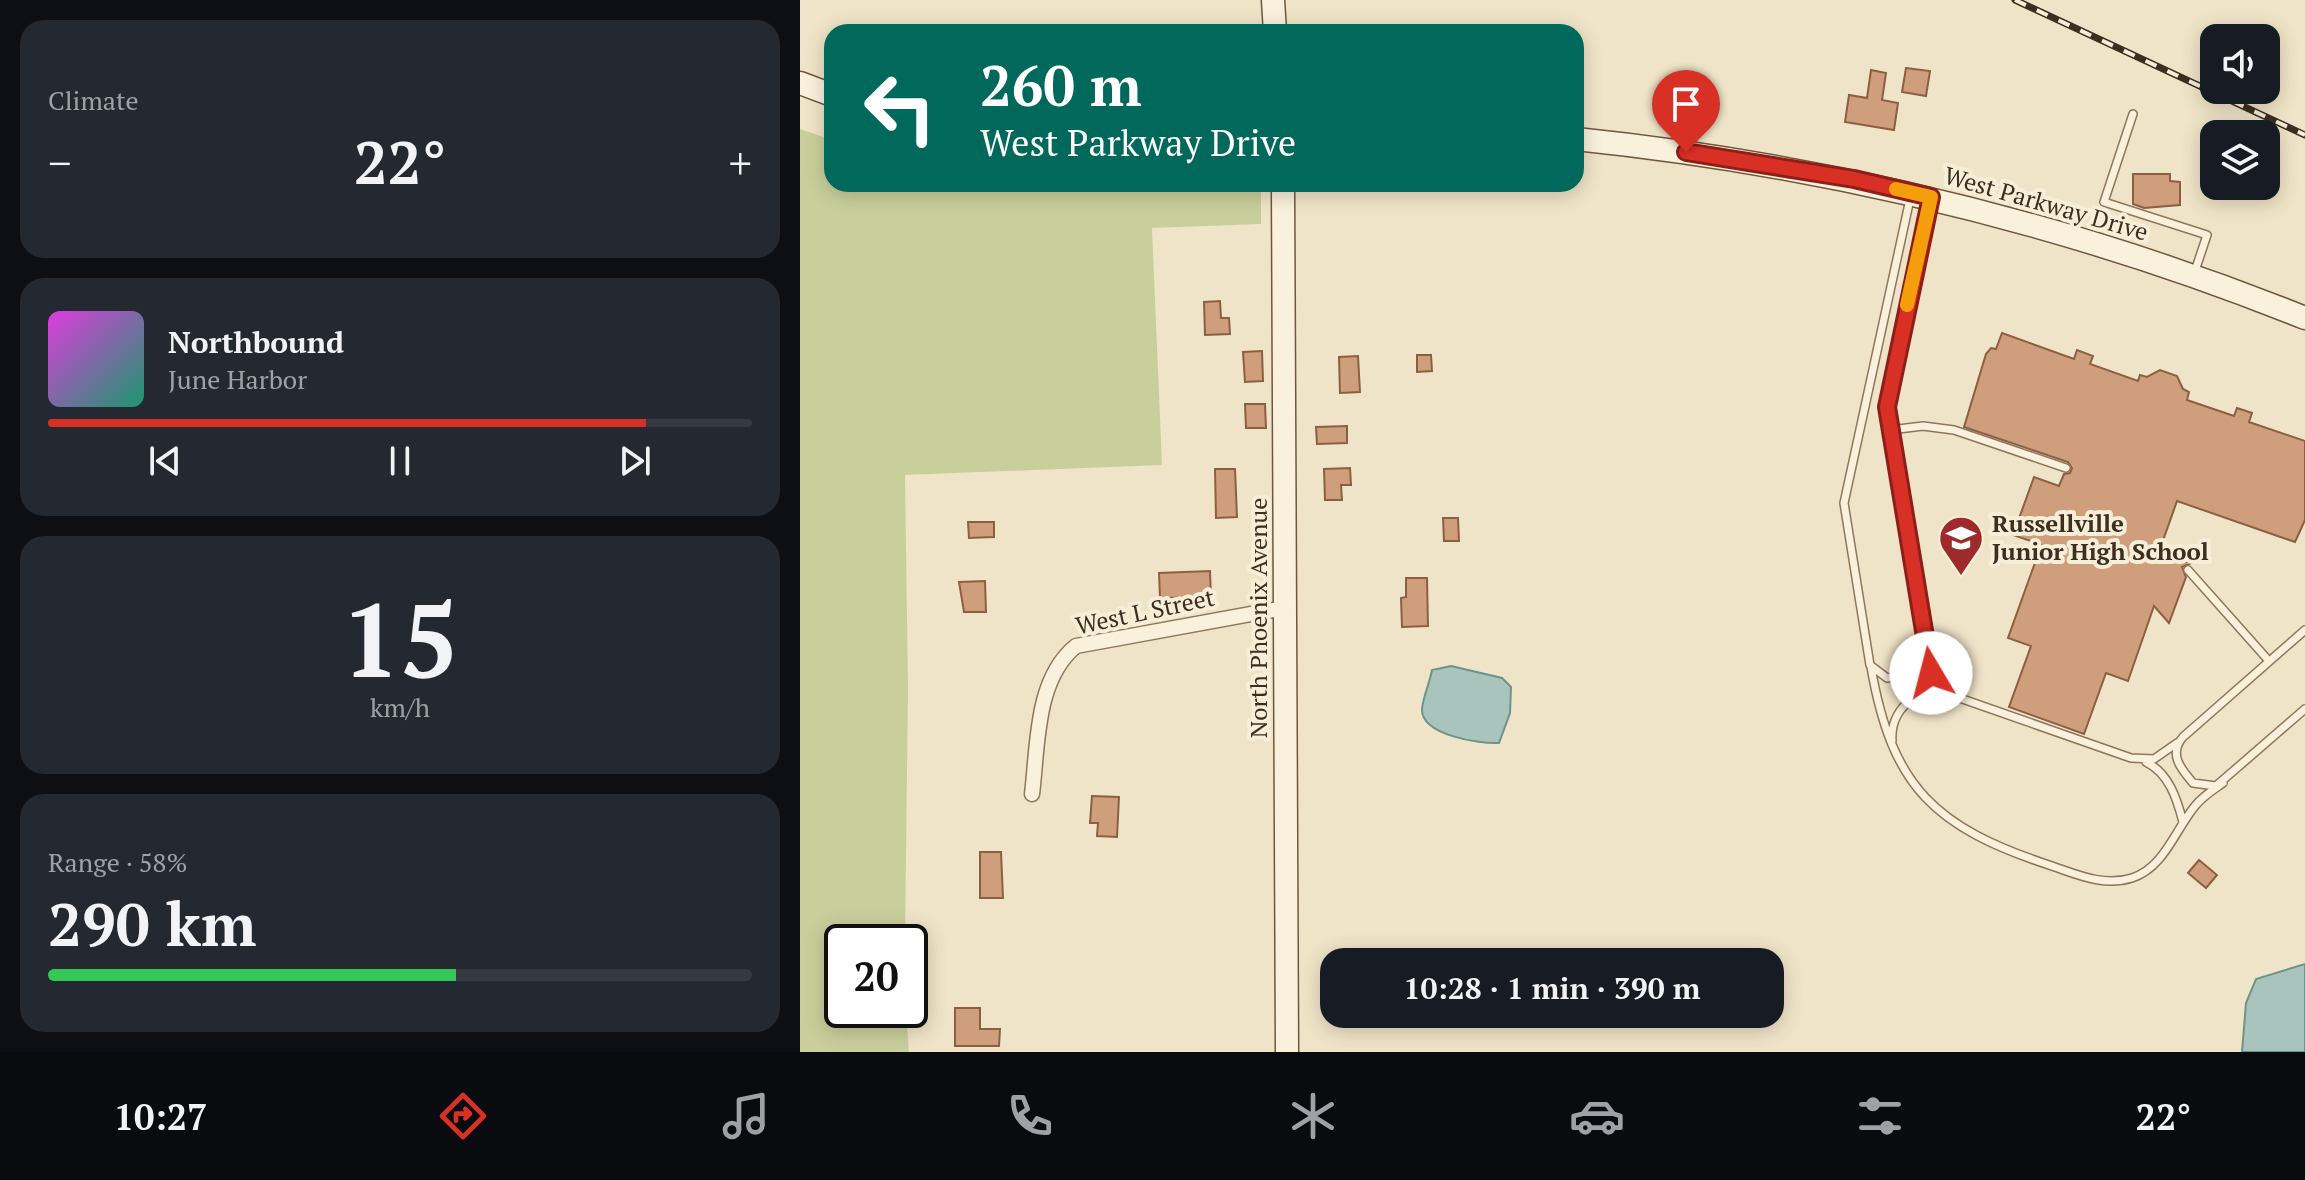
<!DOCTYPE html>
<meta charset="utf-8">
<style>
body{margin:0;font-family:"PT Serif",serif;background:#242831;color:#f1f3f6;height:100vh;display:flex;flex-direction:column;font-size:30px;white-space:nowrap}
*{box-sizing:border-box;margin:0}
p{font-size:26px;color:#9ea1a6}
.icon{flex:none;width:44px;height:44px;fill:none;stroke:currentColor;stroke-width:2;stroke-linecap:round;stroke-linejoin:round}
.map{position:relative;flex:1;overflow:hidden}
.sheet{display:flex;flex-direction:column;gap:20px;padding:20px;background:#0d0f14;width:800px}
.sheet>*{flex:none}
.guide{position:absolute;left:24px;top:24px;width:760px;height:168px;border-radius:24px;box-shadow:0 4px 20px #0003;background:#00695c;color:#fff;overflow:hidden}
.fabs{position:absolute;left:1400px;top:24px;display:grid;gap:16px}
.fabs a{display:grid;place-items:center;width:80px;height:80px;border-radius:16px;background:#171b24;box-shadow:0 4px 20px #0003;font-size:40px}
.speed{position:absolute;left:24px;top:924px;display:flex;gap:16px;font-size:40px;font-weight:700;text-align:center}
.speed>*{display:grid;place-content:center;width:104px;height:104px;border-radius:50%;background:#171b24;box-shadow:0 4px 20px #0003;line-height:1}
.speed .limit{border:4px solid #111;border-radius:12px;background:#fff;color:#111}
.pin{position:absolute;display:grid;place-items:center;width:68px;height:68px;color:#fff;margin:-82px -34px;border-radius:50% 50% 50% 0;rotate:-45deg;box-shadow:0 0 8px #0007}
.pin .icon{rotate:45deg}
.me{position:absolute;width:88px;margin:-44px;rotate:352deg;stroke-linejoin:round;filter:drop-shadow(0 0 6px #0008)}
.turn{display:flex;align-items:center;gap:28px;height:168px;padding:0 24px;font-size:36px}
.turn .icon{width:104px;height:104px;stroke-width:2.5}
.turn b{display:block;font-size:56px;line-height:68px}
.big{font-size:60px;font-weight:800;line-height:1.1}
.sheet .widget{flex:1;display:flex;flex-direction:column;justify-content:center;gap:12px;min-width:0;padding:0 28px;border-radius:24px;background:#242831}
.sheet .dial{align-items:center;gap:0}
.dial b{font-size:104px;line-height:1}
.song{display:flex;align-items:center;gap:24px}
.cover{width:96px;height:96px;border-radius:12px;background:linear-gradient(135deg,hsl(300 70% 55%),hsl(160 70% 35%))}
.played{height:8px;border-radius:4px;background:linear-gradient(90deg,#d93025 85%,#363941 85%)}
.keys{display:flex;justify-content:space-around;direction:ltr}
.heat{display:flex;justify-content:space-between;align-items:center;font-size:44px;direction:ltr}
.charge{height:12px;border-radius:6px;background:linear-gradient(90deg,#34c759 58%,#363941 0)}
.trip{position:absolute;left:520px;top:948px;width:464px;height:80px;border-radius:24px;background:#171b24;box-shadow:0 4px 20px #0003;font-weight:800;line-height:80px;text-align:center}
.tab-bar{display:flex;height:128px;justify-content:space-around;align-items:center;background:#090b0e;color:#9ea1a6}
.tab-bar .icon{width:56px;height:56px}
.tab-bar .on{color:#d93025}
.tab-bar b{font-size:36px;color:#f1f3f6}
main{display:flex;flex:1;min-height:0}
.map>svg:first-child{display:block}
.green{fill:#c9cf9b}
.water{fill:#a9c4bc;stroke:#6f938a;stroke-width:2}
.building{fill:#cf9f7d;stroke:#8d5f41;stroke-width:2}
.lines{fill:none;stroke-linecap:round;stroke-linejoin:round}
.lane-casing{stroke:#8d765c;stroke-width:10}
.street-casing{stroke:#8d765c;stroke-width:17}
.secondary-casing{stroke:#6f573f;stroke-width:25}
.lane{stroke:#faf1dc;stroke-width:7}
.street{stroke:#faf1dc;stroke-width:14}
.secondary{stroke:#faf1dc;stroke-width:22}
.rail-casing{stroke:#3d2e20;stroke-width:7}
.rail{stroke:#f7eed8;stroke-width:4;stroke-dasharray:12;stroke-linecap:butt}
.route-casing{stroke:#8d1f18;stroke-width:20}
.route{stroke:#d93025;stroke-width:14}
.slow{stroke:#f59e0b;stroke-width:14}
.labels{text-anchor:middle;stroke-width:8;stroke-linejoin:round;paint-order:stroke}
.street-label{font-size:24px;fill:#3d2e20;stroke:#f7eed8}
.poi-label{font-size:24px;font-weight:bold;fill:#3d2e20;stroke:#f7eed8;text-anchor:start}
</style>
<main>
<section class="sheet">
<div class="widget"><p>Climate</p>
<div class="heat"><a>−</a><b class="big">22°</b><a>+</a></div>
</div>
<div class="widget">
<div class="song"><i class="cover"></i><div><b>Northbound</b><p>June Harbor</p></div></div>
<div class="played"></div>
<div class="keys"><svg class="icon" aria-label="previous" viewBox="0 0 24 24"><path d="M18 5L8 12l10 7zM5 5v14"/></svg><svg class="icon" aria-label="pause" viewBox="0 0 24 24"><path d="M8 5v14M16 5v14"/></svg><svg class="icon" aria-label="next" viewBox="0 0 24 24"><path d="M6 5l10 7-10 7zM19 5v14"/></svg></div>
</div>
<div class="widget dial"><b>15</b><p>km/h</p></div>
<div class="widget"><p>Range · 58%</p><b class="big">290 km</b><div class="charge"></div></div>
</section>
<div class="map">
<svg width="1505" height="1052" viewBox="0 0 1505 1052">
<rect width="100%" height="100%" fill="#f0e4c8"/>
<path class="green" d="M 0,129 L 32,140 L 32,184 L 461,184 L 461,224 L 352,228 L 362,465 L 105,475 L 108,687 L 105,942 L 42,942 L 42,1010 L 106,1010 L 109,1052 L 0,1052 Z"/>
<path class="water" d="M 651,666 L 702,678 L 711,687 L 710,713 L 699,743 C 679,744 621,735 622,709 C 623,697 630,682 632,670 Z
M 1505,964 L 1505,1052 L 1442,1052 L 1446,1003 L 1456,979 Z"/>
<path class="building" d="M 1106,68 L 1130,71 L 1126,96 L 1102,92 Z
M 1071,70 L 1086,73 L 1082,100 L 1098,103 L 1094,130 L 1045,122 L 1049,95 L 1067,98 Z
M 1333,174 L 1370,174 L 1370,181 L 1380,182 L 1380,205 L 1344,208 L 1333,204 Z
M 420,301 L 421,318 L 429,318 L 430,334 L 405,335 L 404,302 Z
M 1202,333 L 1274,359 L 1277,350 L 1293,356 L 1290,364 L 1338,381 L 1340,375 L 1347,377 L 1360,370 L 1377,376 L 1383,389 L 1389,392 L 1387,400 L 1434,416 L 1437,408 L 1452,413 L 1449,422 L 1505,441 L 1505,520 L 1495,542 L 1377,501 L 1359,552 L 1391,563 L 1382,567 L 1386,577 L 1369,623 L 1354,606 L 1328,681 L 1306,673 L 1284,734 L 1209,707 L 1231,646 L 1208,638 L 1237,557 L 1262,552 L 1213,535 L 1234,477 L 1259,486 L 1264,474 L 1270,473 L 1272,468 L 1268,462 L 1164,427 L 1186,354 L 1191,348 L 1196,349 Z
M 462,351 L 463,381 L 445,382 L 443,352 Z
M 617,355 L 631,355 L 632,371 L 617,372 Z
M 558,356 L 560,392 L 540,393 L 539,357 Z
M 445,404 L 465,404 L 466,428 L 446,428 Z
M 547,426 L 547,443 L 517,444 L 516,427 Z
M 550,468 L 551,485 L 541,485 L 542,500 L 525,500 L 524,469 Z
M 415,469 L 435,469 L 437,517 L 416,518 Z
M 643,518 L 658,518 L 659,541 L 644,541 Z
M 168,522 L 194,522 L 194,537 L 169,538 Z
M 410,571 L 411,597 L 360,598 L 359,573 Z
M 606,578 L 627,578 L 628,626 L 602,627 L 601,598 L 606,597 Z
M 185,581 L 186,612 L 164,612 L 159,582 Z
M 292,796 L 319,797 L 317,837 L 297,836 L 298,823 L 290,823 Z
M 180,852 L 201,852 L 203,898 L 180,898 Z
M 1399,860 L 1417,875 L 1406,888 L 1388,873 Z
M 155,1008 L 180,1008 L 180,1029 L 200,1029 L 199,1046 L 155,1046 Z"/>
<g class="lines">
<g class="lane-casing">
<path id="lane" d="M 1333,114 L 1304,202 L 1407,235 L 1394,274
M 1110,199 L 1044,503 L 1070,665 L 1087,678 L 1119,672 L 1129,656 L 1087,407 L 1130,201
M 1090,430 L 1123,426 L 1154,430 L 1266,468
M 1388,570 L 1469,661
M 1505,630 L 1383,737 C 1368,754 1381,769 1393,783 L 1416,786 L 1505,709
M 1129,658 L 1135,682 L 1151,695 L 1331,758 L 1354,759 L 1377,743
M 1071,667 C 1092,788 1135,827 1249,865 C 1276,874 1303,887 1332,878 C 1364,868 1375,830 1395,806 C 1403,796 1413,790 1423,783
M 1092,741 C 1090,711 1115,687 1145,694
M 1346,762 C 1369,773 1377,799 1383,822"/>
</g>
<g class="street-casing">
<path id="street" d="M 232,794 C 238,746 235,679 276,646 L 484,608"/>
</g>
<g class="secondary-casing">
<path id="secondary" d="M 473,0 L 475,32
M 0,83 L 32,95
M 776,139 C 1027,165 1271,224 1505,318
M 483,184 L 487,1052"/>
</g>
<use href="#lane" class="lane"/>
<use href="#street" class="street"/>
<use href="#secondary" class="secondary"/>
<g class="rail-casing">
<path id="rail" d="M 1215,0 L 1505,135"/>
</g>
<use href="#rail" class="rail"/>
</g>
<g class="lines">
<g class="route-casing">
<path id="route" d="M 886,152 L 1054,179 L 1131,197 L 1087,407 L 1131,673"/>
</g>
<use href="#route" class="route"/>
<path class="slow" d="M 1096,189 L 1131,197 L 1107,305"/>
</g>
<defs>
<g id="school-pin" transform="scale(2.3)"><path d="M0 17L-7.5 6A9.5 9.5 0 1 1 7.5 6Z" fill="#9e2a2b" stroke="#f7eed8"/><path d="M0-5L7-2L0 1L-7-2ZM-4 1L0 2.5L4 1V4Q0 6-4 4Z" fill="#fff"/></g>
</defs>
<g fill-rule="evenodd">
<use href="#school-pin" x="1161" y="538"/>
</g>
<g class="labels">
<g class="street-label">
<text transform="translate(1246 204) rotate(16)" y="8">West Parkway Drive</text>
<text transform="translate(345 612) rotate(-12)" y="8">West L Street</text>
<text transform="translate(459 618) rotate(-90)" y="8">North Phoenix Avenue</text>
</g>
<g class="poi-label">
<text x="1192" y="532">Russellville<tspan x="1192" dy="28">Junior High School</tspan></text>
</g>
</g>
</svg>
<div class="fabs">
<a><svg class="icon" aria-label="sound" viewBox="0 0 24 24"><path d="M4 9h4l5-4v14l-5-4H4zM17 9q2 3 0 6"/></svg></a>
<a><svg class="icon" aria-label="layers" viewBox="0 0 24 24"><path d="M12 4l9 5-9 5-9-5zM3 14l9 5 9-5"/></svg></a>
</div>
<div class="speed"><div class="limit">20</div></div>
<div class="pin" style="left:886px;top:152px;background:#d93025"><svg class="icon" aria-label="arrive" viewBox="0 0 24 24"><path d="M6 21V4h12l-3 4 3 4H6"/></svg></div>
<svg class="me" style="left:1131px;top:673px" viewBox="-20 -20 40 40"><circle r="19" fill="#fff"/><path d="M0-13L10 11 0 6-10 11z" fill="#d93025"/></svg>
<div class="trip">10:28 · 1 min · 390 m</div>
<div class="guide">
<div class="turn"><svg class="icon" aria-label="left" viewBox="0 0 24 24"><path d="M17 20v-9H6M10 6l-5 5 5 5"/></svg><div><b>260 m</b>West Parkway Drive</div></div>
</div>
</div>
</main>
<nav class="tab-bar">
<b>10:27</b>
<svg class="icon on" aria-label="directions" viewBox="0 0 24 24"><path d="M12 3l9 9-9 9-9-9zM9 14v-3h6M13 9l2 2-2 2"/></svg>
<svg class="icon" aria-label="music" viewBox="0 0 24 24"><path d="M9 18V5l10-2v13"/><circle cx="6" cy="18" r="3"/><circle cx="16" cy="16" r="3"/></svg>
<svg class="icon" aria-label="phone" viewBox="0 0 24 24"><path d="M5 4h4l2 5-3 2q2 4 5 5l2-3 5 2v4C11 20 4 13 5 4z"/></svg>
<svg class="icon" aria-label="climate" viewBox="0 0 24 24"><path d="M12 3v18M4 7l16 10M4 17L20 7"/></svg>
<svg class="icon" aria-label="car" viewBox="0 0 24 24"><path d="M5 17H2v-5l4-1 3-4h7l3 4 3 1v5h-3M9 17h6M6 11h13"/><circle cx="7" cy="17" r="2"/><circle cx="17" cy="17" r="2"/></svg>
<svg class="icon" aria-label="filters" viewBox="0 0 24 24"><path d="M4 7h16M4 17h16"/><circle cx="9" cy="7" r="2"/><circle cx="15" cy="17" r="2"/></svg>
<b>22°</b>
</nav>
